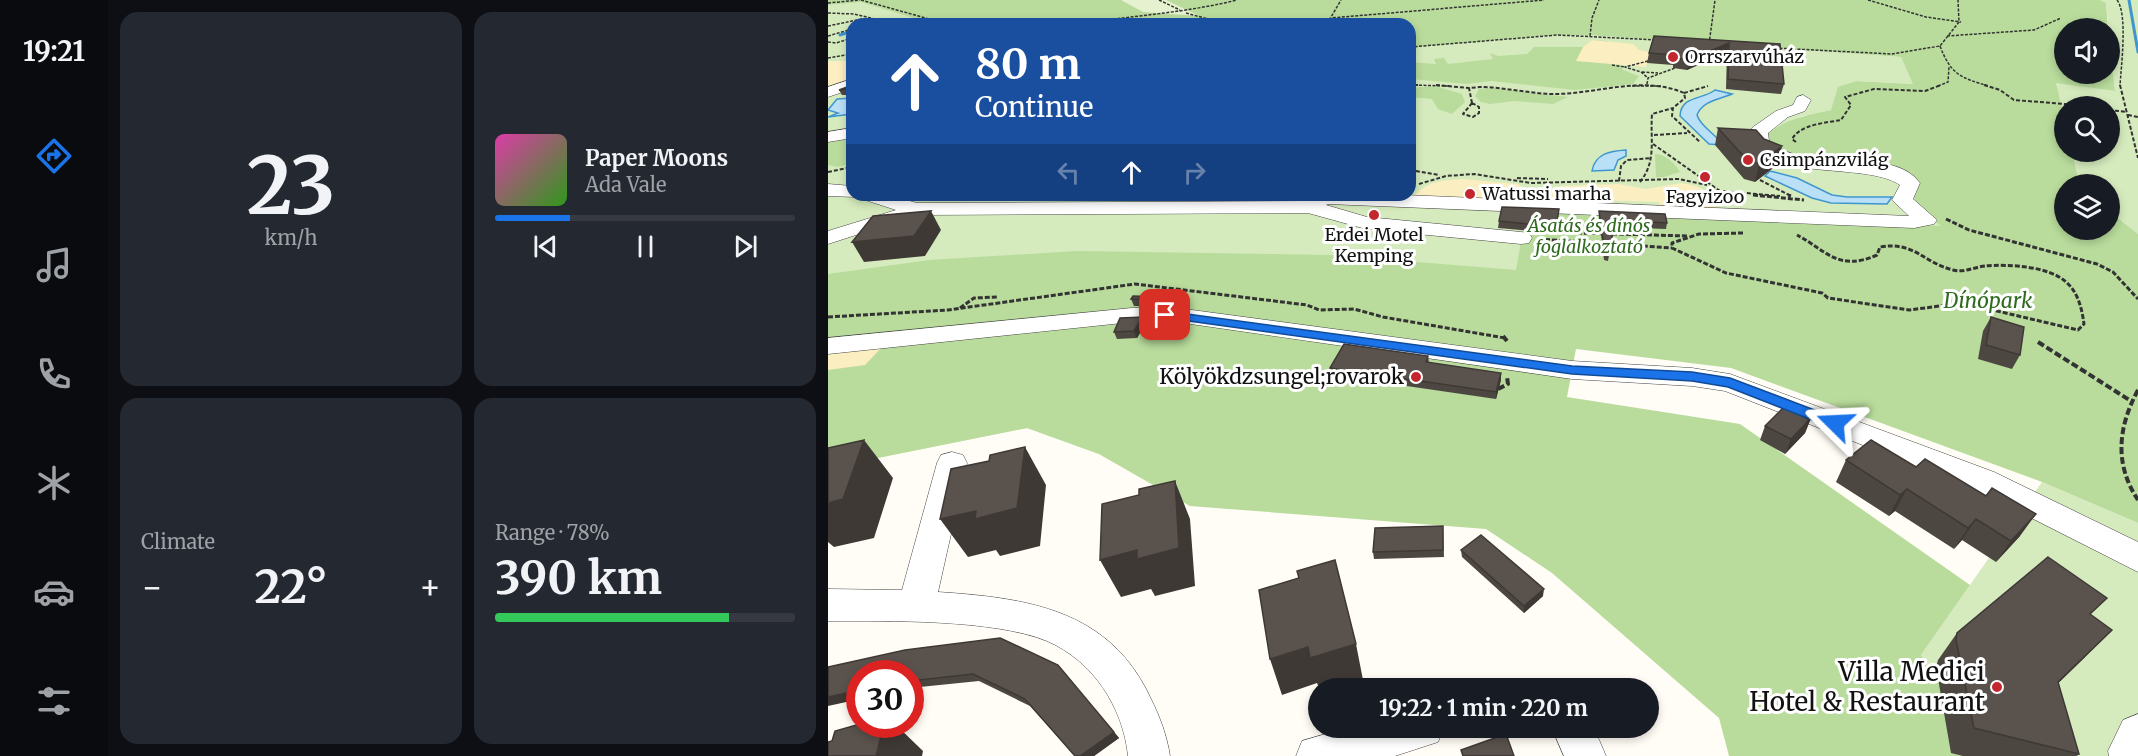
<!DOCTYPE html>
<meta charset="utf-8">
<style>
body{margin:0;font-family:Merriweather,serif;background:#242831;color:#f1f3f6;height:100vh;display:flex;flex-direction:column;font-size:22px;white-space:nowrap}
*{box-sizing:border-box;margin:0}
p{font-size:20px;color:#9ea1a6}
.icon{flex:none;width:33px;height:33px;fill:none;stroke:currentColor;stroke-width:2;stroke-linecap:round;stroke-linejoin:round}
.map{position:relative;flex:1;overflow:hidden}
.panel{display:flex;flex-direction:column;gap:12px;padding:12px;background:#0d0f14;width:720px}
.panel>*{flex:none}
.hud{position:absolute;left:18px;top:18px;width:570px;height:183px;border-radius:18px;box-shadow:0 3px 9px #0003;background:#1a4fa0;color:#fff;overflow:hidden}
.tools{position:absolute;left:1226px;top:18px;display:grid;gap:12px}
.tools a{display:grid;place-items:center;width:66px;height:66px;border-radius:50%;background:#171b24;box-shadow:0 3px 9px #0003;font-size:30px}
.speed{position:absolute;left:18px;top:660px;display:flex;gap:12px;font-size:30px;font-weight:700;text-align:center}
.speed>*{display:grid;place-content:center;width:78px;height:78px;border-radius:50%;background:#171b24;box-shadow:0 3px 9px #0003;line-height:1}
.speed .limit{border:9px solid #d22;background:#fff;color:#111}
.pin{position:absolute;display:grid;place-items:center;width:51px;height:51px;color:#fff;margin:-26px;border-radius:12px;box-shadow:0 3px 9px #0006}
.me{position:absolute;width:66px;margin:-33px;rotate:291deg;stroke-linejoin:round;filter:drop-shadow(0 0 4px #0008)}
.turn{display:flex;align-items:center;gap:21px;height:126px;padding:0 30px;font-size:27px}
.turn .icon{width:78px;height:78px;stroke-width:2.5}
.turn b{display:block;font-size:42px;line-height:51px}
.lanes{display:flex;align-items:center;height:57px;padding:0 30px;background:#0003;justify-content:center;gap:30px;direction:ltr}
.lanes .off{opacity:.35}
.big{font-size:45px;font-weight:700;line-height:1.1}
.panel .widget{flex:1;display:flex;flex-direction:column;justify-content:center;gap:9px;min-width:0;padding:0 21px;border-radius:18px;background:#242831}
.panel .dial{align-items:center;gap:0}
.dial b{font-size:78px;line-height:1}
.song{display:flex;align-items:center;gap:18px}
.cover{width:72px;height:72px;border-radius:9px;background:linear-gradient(135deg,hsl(320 70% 55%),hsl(110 70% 35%))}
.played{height:6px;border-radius:3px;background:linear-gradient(90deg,#1a73e8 25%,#363941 25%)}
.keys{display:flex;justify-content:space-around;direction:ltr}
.heat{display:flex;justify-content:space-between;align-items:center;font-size:33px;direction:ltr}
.charge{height:9px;border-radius:4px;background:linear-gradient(90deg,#34c759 78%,#363941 0)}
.panel .tiles{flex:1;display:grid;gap:12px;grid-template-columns:repeat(2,1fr)}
.trip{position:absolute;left:480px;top:678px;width:351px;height:60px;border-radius:30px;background:#171b24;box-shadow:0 3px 9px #0003;font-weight:700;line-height:60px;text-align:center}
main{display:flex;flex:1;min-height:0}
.tab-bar{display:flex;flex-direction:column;width:108px;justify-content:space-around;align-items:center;background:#090b0e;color:#9ea1a6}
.tab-bar .icon{width:42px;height:42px}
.tab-bar .current{color:#1a73e8}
.tab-bar b{font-size:27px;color:#f1f3f6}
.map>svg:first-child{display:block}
.green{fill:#d5ebbd;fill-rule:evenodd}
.forest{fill:#b9dc9c}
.sand{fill:#fbeec1}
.pitch{fill:#e6f2cf}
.water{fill:#b9e0f7;stroke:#3f96cf;stroke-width:1.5}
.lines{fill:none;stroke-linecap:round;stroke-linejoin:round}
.stream{stroke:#3f96cf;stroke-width:3}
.minor-casing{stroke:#444;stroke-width:1}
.path-far3{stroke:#333;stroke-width:1.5;stroke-dasharray:3 1.5;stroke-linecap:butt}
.path-far2{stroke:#333;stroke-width:2;stroke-dasharray:4 2;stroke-linecap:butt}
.path-far1{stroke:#333;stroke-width:3;stroke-dasharray:5 2;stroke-linecap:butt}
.path{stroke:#333;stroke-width:4;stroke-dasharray:7 3;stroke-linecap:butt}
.minor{fill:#fff;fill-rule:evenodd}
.wall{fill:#4d4742}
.shaded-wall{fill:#3f3936}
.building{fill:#5a524d;stroke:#3f3936;stroke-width:1.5}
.route{fill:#1a73e8;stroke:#114b97;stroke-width:1.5}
.poi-dot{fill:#c4262e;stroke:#fff;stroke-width:2}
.labels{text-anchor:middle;stroke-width:6;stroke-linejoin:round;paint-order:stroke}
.far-poi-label{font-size:18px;fill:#111;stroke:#fff;text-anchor:start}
.far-park-label{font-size:18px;font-style:italic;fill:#2f6b1f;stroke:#fff}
.park-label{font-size:21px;font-style:italic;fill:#2f6b1f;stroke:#fff}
.poi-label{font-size:21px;fill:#111;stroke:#fff;text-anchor:end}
.near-poi-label{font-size:26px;fill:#111;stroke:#fff;text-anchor:end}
</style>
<main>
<nav class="tab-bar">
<b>19:21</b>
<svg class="icon current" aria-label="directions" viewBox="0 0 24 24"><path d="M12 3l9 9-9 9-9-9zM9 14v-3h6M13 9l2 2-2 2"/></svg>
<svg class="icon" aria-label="music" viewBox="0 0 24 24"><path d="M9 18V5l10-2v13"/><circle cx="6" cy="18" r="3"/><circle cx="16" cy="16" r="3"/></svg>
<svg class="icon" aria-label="phone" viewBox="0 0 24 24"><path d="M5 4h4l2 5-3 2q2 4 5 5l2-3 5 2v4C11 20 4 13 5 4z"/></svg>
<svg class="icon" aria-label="climate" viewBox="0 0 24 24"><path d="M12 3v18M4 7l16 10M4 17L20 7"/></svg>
<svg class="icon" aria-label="car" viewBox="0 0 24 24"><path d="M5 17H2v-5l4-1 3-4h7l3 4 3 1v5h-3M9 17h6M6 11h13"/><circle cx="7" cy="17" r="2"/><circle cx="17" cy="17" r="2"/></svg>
<svg class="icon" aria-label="filters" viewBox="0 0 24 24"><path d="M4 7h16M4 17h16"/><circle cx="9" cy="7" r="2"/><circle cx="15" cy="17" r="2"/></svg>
</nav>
<section class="panel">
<div class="tiles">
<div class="widget dial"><b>23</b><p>km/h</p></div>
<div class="widget">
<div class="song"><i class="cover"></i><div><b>Paper Moons</b><p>Ada Vale</p></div></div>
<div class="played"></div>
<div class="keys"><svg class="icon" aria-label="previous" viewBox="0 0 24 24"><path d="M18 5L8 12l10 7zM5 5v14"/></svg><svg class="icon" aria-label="pause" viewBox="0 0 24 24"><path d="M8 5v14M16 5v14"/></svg><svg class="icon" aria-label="next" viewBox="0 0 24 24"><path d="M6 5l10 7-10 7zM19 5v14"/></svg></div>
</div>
<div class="widget"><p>Climate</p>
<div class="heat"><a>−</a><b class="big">22°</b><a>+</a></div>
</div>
<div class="widget"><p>Range · 78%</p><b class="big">390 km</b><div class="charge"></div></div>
</div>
</section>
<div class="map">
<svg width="1310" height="756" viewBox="0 0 1310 756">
<rect width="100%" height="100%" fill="#fffdf5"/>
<path class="green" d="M 1272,0 L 1310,0 L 1310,234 L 1281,211 L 1281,184 L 1251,184 L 1250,182 L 1234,180 L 1228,82 L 1287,91 L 1278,3 ZM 1236,106 L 1281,106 L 1281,152 L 1236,152 Z
M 33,1 L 107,24 L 24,24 L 24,195 L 582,195 L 582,48 L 715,36 L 759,35 L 1073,57 L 1086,84 L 1029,81 L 1003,110 L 971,117 L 1077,172 L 1114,226 L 727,275 L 362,506 L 271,454 L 199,428 L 0,468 L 0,5 Z
M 1214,482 L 1310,523 L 1310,756 L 1160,756 L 1093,655 Z"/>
<path class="forest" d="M 0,0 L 1272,0 L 1278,3 L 1280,28 L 1236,28 L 1236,74 L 1281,74 L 1281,35 L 1287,91 L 1228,83 L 1236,117 L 1236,152 L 1244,152 L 1251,184 L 1236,184 L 1236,230 L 1281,230 L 1281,211 L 1310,234 L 1310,523 L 1214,482 L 903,368 L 748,349 L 739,397 L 912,424 L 1142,585 L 1093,655 L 1160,756 L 901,756 L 891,718 L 724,573 L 658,529 L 362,506 L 271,454 L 199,428 L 0,468 L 0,274 L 101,260 L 249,251 L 503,255 L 688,270 L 699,208 L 1113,226 L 1087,206 L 1085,179 L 955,157 L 942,147 L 939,135 C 957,119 979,115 1003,110 L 1010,87 L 1029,81 L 1085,84 L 1073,57 L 759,35 L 715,36 L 582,48 L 582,24 L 99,24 L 102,23 L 33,2 L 0,5 Z
M 764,40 L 779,41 L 795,70 L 811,76 L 805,84 L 747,90 L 663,81 L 639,84 L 582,79 L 582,62 L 608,64 L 606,59 L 616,58 L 620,64 L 665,59 L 662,53 L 670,56 L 699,54 L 706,47 L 755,47 Z
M 607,86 L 634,94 L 637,102 L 624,114 L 610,109 L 604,99 L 582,97 L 582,88 Z
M 664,88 L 740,97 L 725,104 L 686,101 L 662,104 L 653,102 L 647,96 L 651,89 Z
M 24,136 L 24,164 L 9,167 L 0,165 L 0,140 Z
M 827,154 C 837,154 848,164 852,172 L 836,177 L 828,177 Z
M 326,195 L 489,195 L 381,200 Z"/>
<path class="sand" d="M 764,40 L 805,44 L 811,50 L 822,52 L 818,67 L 748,61 L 755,47 Z
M 0,61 L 24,61 L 24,83 L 0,88 Z
M 635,179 L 690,184 L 698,191 L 699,200 L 678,199 L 677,203 L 584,198 C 599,181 613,180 635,179 Z
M 853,183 C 872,185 884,192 890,211 L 833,210 L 831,202 L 769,200 L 769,208 L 707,201 L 713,191 L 734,186 L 790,184 L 818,189 Z
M 58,343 L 37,365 L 0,370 L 0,350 Z"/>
<path class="pitch" d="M 293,0 L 338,0 L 371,16 L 315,12 Z"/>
<path class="water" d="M 887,90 L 904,94 C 892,99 874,101 869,115 C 873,128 888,133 894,145 L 881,144 L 852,116 C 853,95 875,100 887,90 Z
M 24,98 L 24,114 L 0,117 L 10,113 L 0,110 L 9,99 Z
M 798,150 L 798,156 L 790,160 L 786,170 L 764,171 C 767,153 783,151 798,150 Z
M 942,171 L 969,178 L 1004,195 L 1019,197 L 1064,197 L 1059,204 L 1003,203 L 984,198 L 937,176 Z"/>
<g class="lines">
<path class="stream" d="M 1301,0 L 1310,52
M 12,35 L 24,31"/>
<g class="minor-casing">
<path id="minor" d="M 24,79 L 24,89 L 0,97 L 0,87 Z
M 975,95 L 983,100 L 977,111 L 960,117 L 940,133 L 941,141 C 977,175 1065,144 1092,183 L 1085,199 L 1109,220 L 1106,224 L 1086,228 L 500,204 L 498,205 L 539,217 L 693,232 L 701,233 L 704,238 L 701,243 L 693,244 L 538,229 L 480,213 L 89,215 L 80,213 L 78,219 L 0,244 L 0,231 L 68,210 L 28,197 L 0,196 L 0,184 L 24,186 L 24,195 L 60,195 L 89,203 L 477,201 L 487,195 L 576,195 L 1081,216 L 1064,200 L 1072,185 C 1035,160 930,185 922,131 L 925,127 L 948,111 L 965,105 L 969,97 Z
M 24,128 L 24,138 L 0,142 L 0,132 Z
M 304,308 L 349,308 L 744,361 L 864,368 L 902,374 L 1166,472 L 1310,542 L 1310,572 L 1144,488 L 897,391 L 864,386 L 744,379 L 349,322 L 304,322 L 0,354 L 0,338 Z
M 124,452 L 135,455 L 139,463 L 110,592 C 199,598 282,609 323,699 C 332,717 339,736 342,756 L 300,756 C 295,707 265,661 219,641 C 165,619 60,621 0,621 L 0,589 L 74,590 L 109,463 L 113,455 Z
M 1310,714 L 1310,756 L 1281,756 L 1280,751 L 1295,720 Z
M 518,728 L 616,728 L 610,742 L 567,756 L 468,756 L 474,741 Z
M 724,728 L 766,728 L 778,756 L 736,756 Z"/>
</g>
<path class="path-far3" d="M 33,0 L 119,24
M 331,0 L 352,10
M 1040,0 L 1098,17 L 1133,22
M 1289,0 C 1300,14 1293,67 1292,86
M 0,3 L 32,0
M 0,13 L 26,14 L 51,20 L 48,23 L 70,24
M 358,13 L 391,22 L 390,24
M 249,24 C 302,16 357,13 409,0
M 488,24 L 503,18 L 716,0
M 499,24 L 513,0
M 0,26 L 34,19
M 0,36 L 24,29
M 762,36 L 764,18 L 771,0
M 1119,36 L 1206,30 L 1233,18
M 0,42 L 8,43 L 24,38
M 881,44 L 887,0
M 1112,46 C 1123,75 1133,78 1161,86
M 582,47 L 730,35 L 829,40
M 947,48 L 1064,54 L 1112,46 L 1131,22 L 1130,0
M 0,58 L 24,54
M 820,61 L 797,67 L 813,72 L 820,78
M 784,65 L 797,67
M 814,72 L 830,73
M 819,84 L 820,78 L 847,68
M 582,85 L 622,86
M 804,86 L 833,86
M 1110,86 L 1120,82 L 1121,67"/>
<path class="path-far2" d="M 582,85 L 590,85
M 608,85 L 641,88
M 1156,85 L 1172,90 L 1186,100 L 1263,106
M 1292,85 L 1310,158
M 856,93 L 880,86
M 644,103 L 651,107 L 651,113 L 645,117 L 635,114 Z
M 644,103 L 641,88 L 652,87 C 677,87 702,94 727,94 C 769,94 815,75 856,93 L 857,98 L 845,108 L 844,116 L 872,142
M 1281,110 L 1299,112
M 1300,115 L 1310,117
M 826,135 L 859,133
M 968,142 L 964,139 C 973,124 997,123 1013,120 L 1023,105 L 1017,97 L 1046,89 L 1097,91 L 1113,85
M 825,144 L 899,196
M 582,170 L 611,175
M 0,172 L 24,167
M 689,178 L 720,179
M 932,180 L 963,196
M 791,181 L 793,166 L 799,160 L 823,158
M 812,182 C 829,161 822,139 824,114 L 845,108
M 591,184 L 618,176 L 646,174 L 703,183 L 851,179 L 879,185
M 895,191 L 952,196"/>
<path class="path-far1" d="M 897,195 L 902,198
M 925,195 L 976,200
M 960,195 L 963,196
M 1118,219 L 1141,230 L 1269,264 L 1285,272 L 1310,299
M 750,224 L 751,233 L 860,236
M 915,233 L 871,234 L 844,243 L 844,248 L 898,273 L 994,293 L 1000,298 L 1081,310 L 1135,303 L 1250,330 L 1256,324 C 1254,309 1250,292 1238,282 C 1221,266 1180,264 1157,266 C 1147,267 1136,273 1125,270 C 1096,263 1086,241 1052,247 L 1049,255 C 1010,272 999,251 969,235
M 710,239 L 844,248
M 132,308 L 146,298 L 170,297
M 0,317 L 120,310 L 307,284 L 479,305 L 491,310 L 526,309 L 555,317 L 677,338"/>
<path class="path" d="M 675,336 L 679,341
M 1210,342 L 1303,401
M 670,389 L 680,384 L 679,377
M 1310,390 C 1290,427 1286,464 1310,500"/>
<use href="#minor" class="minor"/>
</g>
<path class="wall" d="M 826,36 L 952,44 L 956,84 L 953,94 L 898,89 L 899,52 L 859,70 L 845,68 L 845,65 L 819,63 L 821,53 Z
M 24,84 L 24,95 L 14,95 L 11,90 L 22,86 Z
M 890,128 L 950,164 L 927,182 L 916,179 L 887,145 Z
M 731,209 L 728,233 L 670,228 L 671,221 Z
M 771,211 L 839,223 L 838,229 L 786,227 L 780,261 L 776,260 L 771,217 Z
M 328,297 L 330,304 L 329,306 L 306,306 L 303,299 Z
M 315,317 L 317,324 L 309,338 L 289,339 L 286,332 Z
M 1163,317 L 1192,355 L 1184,369 L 1150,359 L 1155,331 Z
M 600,356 L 601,363 L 673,373 L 673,380 L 668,399 L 503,375 L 502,368 Z
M 983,418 L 977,433 L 957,454 L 932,440 L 937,426 Z
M 1018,460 L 1192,536 L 1168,562 L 1134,540 L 1126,549 L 1067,511 L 1061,516 L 1008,482 Z
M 615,526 L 616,557 L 546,559 L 545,552 Z
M 633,550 L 715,596 L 696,613 L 634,557 Z
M 1263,615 L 1257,657 L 1230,683 L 1251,754 L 1249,756 L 1135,756 L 1123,753 L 1108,667 L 1110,660 L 1129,633 Z
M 230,665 L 291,738 L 266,756 L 247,756 L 202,706 L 151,681 L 82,688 L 82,674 L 0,667 Z"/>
<path class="shaded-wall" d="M 901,43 L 899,52 L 859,70 L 861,60 Z
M 954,146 L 950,164 L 927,182 L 931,164 Z
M 103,211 L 113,230 L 97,256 L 36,262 L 24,242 Z
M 328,297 L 330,304 L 329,306 L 327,299 Z
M 315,317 L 317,324 L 309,338 L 306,331 Z
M 673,373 L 673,380 L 668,399 L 668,392 Z
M 983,418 L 977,433 L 957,454 L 963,439 Z
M 36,440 L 65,478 L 46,538 L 6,547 L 0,542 L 0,503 Z
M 197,447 L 218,485 L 212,546 L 172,556 L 168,550 L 140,557 L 112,519 Z
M 347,481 L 362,519 L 367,586 L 327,596 L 323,589 L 293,597 L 272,560 Z
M 1079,489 L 1067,511 L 1061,516 L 1072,495 Z
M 1208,514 L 1192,536 L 1168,562 L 1183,541 Z
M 1148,519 L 1134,540 L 1126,549 L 1140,528 Z
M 716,589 L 715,596 L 696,613 L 696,606 Z
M 1284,630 L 1257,657 L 1205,708 L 1230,682 Z
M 528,644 L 535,680 L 508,688 L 491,688 L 489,683 L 454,695 L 442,659 L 480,647 Z
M 32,690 L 32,699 L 0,706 L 0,697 Z
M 56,724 L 67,724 L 95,751 L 94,756 L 48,756 Z
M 286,732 L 291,738 L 266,756 L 252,756 Z"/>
<path class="building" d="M 129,21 L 130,24 L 83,24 L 85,22 Z
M 826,36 L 952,44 L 956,84 L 900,79 L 901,43 L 861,60 L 846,58 L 846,55 L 821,53 Z
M 24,84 L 24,89 L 11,90 L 22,86 Z
M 890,128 L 928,130 L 936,139 L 954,146 L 931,164 L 920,161 Z
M 674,207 L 731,209 L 728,227 L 671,221 Z
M 103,211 L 86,236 L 24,242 L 45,216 Z
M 771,211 L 837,214 L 839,223 L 787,220 L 781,254 L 777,254 Z
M 305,296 L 328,297 L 327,299 L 303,299 Z
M 315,317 L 306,331 L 286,332 L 292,318 Z
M 1163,317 L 1196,327 L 1192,355 L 1158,345 Z
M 516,344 L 600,356 L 598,362 L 673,373 L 668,392 L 502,368 Z
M 958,405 L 983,418 L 963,439 L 937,426 Z
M 36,440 L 15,499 L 0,503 L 0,448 Z
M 1043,440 L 1088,467 L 1097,459 L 1158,496 L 1164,488 L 1208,514 L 1183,541 L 1148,519 L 1140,528 L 1079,489 L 1072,495 L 1018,460 Z
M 197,447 L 189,508 L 147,519 L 148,511 L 112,519 L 123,469 L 161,461 L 162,455 Z
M 347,481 L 351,548 L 309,559 L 309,550 L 272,560 L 274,504 L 311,495 L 311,489 Z
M 615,526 L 615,550 L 545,552 L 547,528 Z
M 653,535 L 716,589 L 696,606 L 633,550 Z
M 1220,557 L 1279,598 L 1262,614 L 1284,630 L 1230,682 L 1251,754 L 1146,728 L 1128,640 L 1129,633 Z
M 507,560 L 528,644 L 482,658 L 480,647 L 442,659 L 431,590 L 471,578 L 469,571 Z
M 172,638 L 230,665 L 286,732 L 252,756 L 247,756 L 197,699 L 145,674 L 82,681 L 82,674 L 32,674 L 32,690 L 0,697 L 0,667 L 77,650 Z
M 32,724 L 56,724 L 48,756 L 0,756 L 0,742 L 4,741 L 7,731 Z
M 678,734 L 686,756 L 635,756 L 633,750 Z"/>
<path class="route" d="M 337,311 L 744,366 L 864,372 L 902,378 L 1013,420 L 1015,423 L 1007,428 L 1002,427 L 900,387 L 864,381 L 744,374 L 332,317 L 332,312 Z"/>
<g class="poi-dot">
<circle cx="845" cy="57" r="6"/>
<circle cx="920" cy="160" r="6"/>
<circle cx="877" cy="177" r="6"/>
<circle cx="642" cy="194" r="6"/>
<circle cx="546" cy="215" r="6"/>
<circle cx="588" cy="377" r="6"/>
<circle cx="1169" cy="687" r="6"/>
</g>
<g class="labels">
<g class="far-poi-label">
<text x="857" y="63">Orrszarvúház</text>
<text x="932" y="166">Csimpánzvilág</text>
<text x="654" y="200">Watussi marha</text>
<text x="877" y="203" text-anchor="middle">Fagyizoo</text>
<text x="546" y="241" text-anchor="middle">Erdei Motel<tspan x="546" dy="21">Kemping</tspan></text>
</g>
<g class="far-park-label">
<text x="761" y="232">Ásatás és dínós<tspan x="761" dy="21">foglalkoztató</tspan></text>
</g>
<g class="park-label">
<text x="1160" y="308">Dínópark</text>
</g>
<g class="poi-label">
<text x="576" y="384">Kölyökdzsungel;rovarok</text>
</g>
<g class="near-poi-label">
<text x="1157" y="681">Villa Medici<tspan x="1157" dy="30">Hotel &amp; Restaurant</tspan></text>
</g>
</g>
</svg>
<div class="tools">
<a><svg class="icon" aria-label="sound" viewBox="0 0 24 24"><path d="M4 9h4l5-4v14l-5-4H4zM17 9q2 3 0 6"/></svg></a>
<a><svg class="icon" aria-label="search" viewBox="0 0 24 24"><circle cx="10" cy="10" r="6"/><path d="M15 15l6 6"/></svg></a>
<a><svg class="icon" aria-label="layers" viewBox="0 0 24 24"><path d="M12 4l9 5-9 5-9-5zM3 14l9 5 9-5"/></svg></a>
</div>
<div class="speed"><div class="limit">30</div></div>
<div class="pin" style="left:337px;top:315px;background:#d93025"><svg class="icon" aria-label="arrive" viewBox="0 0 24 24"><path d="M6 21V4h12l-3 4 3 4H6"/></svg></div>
<svg class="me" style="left:1007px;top:423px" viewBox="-20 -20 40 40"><path d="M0-17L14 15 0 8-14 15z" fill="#1a73e8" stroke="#fff" stroke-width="4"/></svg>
<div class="trip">19:22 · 1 min · 220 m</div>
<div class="hud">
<div class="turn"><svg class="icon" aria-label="ahead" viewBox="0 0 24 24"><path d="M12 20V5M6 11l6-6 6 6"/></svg><div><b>80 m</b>Continue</div></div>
<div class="lanes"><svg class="icon off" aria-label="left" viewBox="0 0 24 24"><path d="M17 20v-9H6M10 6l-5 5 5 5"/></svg><svg class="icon" aria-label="ahead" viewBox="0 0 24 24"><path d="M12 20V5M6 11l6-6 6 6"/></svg><svg class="icon off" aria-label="right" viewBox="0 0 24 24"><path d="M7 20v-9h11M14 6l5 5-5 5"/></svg></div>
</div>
</div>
</main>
